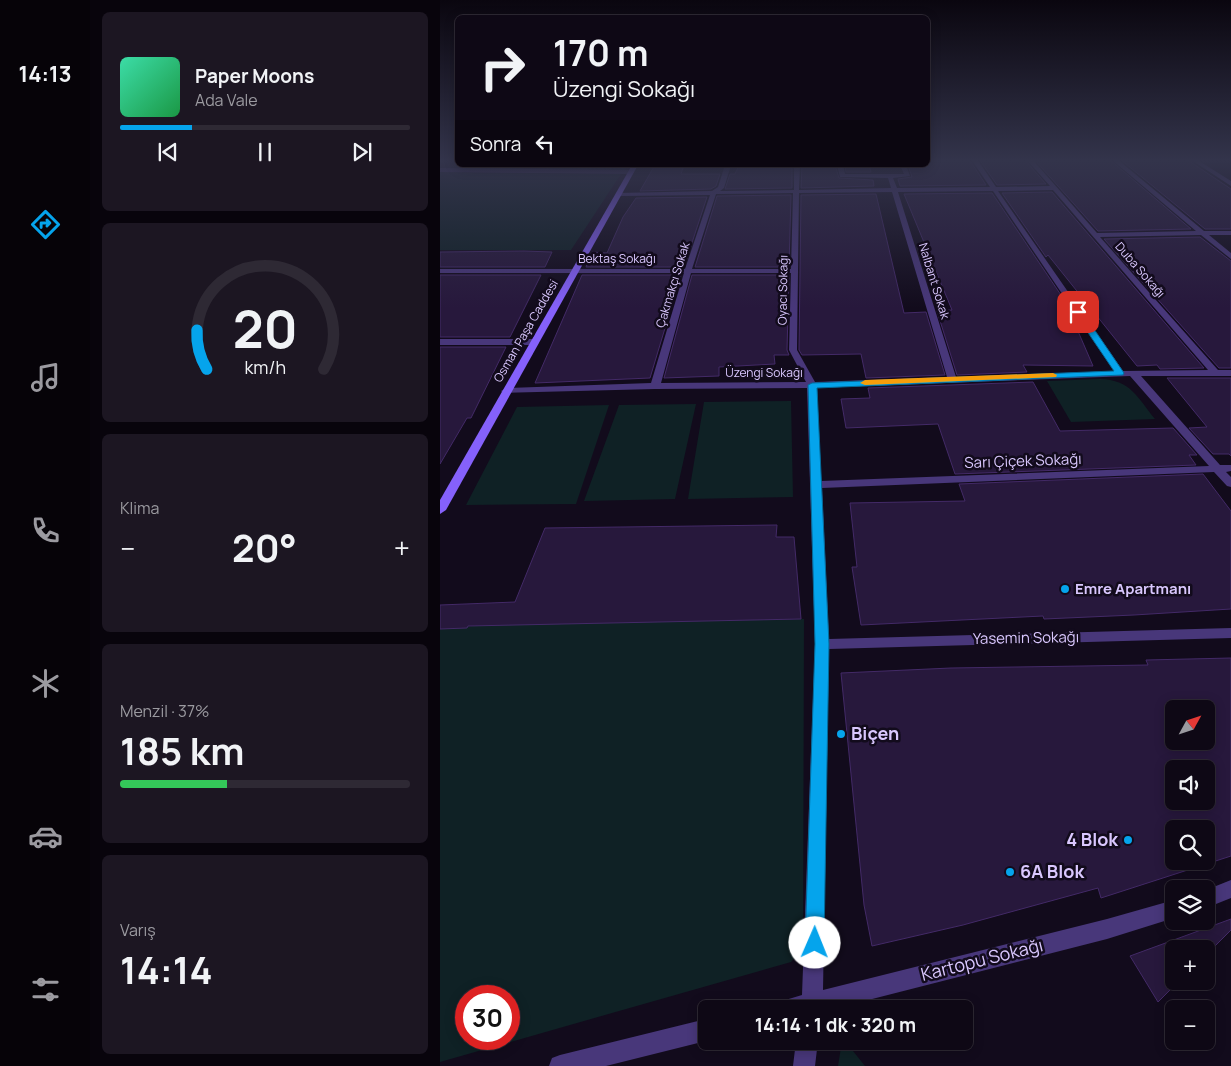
<!DOCTYPE html>
<html lang="tr">
<meta charset="utf-8">
<style>
body{margin:0;font-family:Manrope,sans-serif;background:#1c1622;color:#f1f3f6;height:100vh;display:flex;flex-direction:column;font-size:19px;white-space:nowrap}
*{box-sizing:border-box;margin:0}
p{font-size:16px;color:#9b9aa0}
.icon{flex:none;width:28px;height:28px;fill:none;stroke:currentColor;stroke-width:2;stroke-linecap:round;stroke-linejoin:round}
.map{position:relative;flex:1;overflow:hidden}
.panel{display:flex;flex-direction:column;gap:12px;padding:12px;background:#08040c;width:350px}
.panel>*{flex:none}
.top-card{position:absolute;left:15px;top:15px;width:475px;height:152px;border-radius:8px;box-shadow:0 2px 12px #0003,0 0 0 1px #2e2934;background:#0e0815;color:#f1f3f6;overflow:hidden}
.needle{width:32px;rotate:50deg}
.controls{position:absolute;left:725px;top:700px;display:grid;gap:10px}
.controls a{display:grid;place-items:center;width:50px;height:50px;border-radius:8px;background:#0e0815;box-shadow:0 2px 12px #0003,0 0 0 1px #2e2934;font-size:25px}
.speed{position:absolute;left:15px;top:985px;display:flex;gap:10px;font-size:25px;font-weight:700;text-align:center}
.speed>*{display:grid;place-content:center;width:65px;height:65px;border-radius:50%;background:#0e0815;box-shadow:0 2px 12px #0003,0 0 0 1px #2e2934;line-height:1}
.speed .limit{border:8px solid #d22;background:#fff;color:#111}
.pin{position:absolute;display:grid;place-items:center;width:42px;height:42px;color:#fff;margin:-21px;border-radius:10px;box-shadow:0 2px 8px #0006}
.me{position:absolute;width:55px;margin:-28px;rotate:1deg;stroke-linejoin:round;filter:drop-shadow(0 0 4px #0008)}
.turn{display:flex;align-items:center;gap:18px;height:105px;padding:0 15px;font-size:22px}
.turn .icon{width:65px;height:65px;stroke-width:2.5}
.turn b{display:block;font-size:35px;line-height:42px}
.then{display:flex;align-items:center;height:48px;padding:0 15px;background:#0003;gap:10px;font-size:19px}
.big{font-size:38px;font-weight:700;line-height:1.1}
.panel .widget{flex:1;display:flex;flex-direction:column;justify-content:center;gap:8px;min-width:0;padding:0 18px;border-radius:8px;background:#1c1622}
.panel .dial{align-items:center;gap:0}
.dial svg{height:130px;overflow:visible;fill:none;stroke:#2e2934;stroke-width:7;stroke-linecap:round;text-anchor:middle}
.dial text{fill:#f1f3f6;stroke:none}
.song{display:flex;align-items:center;gap:15px}
.cover{width:60px;height:60px;border-radius:8px;background:linear-gradient(135deg,hsl(160 70% 55%),hsl(140 70% 35%))}
.played{height:5px;border-radius:2px;background:linear-gradient(90deg,#05a4ec 25%,#2e2934 25%)}
.keys{display:flex;justify-content:space-around;direction:ltr}
.heat{display:flex;justify-content:space-between;align-items:center;font-size:28px;direction:ltr}
.charge{height:8px;border-radius:4px;background:linear-gradient(90deg,#34c759 37%,#2e2934 0)}
.trip{position:absolute;left:258px;top:1000px;width:275px;height:50px;border-radius:8px;background:#0e0815;box-shadow:0 2px 12px #0003,0 0 0 1px #2e2934;font-weight:700;line-height:50px;text-align:center}
main{display:flex;flex:1;min-height:0}
.menu{display:flex;flex-direction:column;width:90px;justify-content:space-around;align-items:center;background:#060308;color:#9b9aa0}
.menu .icon{width:35px;height:35px}
.menu .current{color:#05a4ec}
.menu b{font-size:22px;color:#f1f3f6}
.map>svg:first-child{display:block}
.green{fill:#0f2125;fill-rule:evenodd}
.building{fill:#27183c;stroke:#432a67;fill-rule:evenodd}
.lines{fill:none;stroke-linecap:round;stroke-linejoin:round}
.minor{fill:#48377a;fill-rule:evenodd}
.secondary{fill:#8561fb;fill-rule:evenodd}
.route{fill:#05a4ec;stroke:#036b99}
.slow{fill:#f59e0b}
.poi-dot{fill:#05a4ec;stroke:#120b1c;stroke-width:2}
.labels{text-anchor:middle;stroke-width:5;stroke-linejoin:round;paint-order:stroke}
.far-street-label{font-size:12px;fill:#d9c7fe;stroke:#120b1c}
.street-label{font-size:15px;fill:#d9c7fe;stroke:#120b1c}
.poi-label{font-size:15px;font-weight:bold;fill:#d9c7fe;stroke:#120b1c;text-anchor:start}
.near-poi-label{font-size:18px;font-weight:bold;fill:#d9c7fe;stroke:#120b1c;text-anchor:start}
.near-street-label{font-size:18px;fill:#d9c7fe;stroke:#120b1c}
</style>
<main>
<nav class="menu">
<b>14:13</b>
<svg class="icon current" aria-label="directions" viewBox="0 0 24 24"><path d="M12 3l9 9-9 9-9-9zM9 14v-3h6M13 9l2 2-2 2"/></svg>
<svg class="icon" aria-label="music" viewBox="0 0 24 24"><path d="M9 18V5l10-2v13"/><circle cx="6" cy="18" r="3"/><circle cx="16" cy="16" r="3"/></svg>
<svg class="icon" aria-label="phone" viewBox="0 0 24 24"><path d="M5 4h4l2 5-3 2q2 4 5 5l2-3 5 2v4C11 20 4 13 5 4z"/></svg>
<svg class="icon" aria-label="climate" viewBox="0 0 24 24"><path d="M12 3v18M4 7l16 10M4 17L20 7"/></svg>
<svg class="icon" aria-label="car" viewBox="0 0 24 24"><path d="M5 17H2v-5l4-1 3-4h7l3 4 3 1v5h-3M9 17h6M6 11h13"/><circle cx="7" cy="17" r="2"/><circle cx="17" cy="17" r="2"/></svg>
<svg class="icon" aria-label="filters" viewBox="0 0 24 24"><path d="M4 7h16M4 17h16"/><circle cx="9" cy="7" r="2"/><circle cx="15" cy="17" r="2"/></svg>
</nav>
<section class="panel">
<div class="widget">
<div class="song"><i class="cover"></i><div><b>Paper Moons</b><p>Ada Vale</p></div></div>
<div class="played"></div>
<div class="keys"><svg class="icon" aria-label="previous" viewBox="0 0 24 24"><path d="M18 5L8 12l10 7zM5 5v14"/></svg><svg class="icon" aria-label="pause" viewBox="0 0 24 24"><path d="M8 5v14M16 5v14"/></svg><svg class="icon" aria-label="next" viewBox="0 0 24 24"><path d="M6 5l10 7-10 7zM19 5v14"/></svg></div>
</div>
<div class="widget dial"><svg viewBox="0 0 100 80">
<path d="M14 69A42 42 0 1 1 86 69"/>
<path d="M14 69A42 42 0 0 1 8 45" stroke="#05a4ec"/>
<text x="50" y="56" font-size="32" font-weight="700">20</text>
<text x="50" y="72" font-size="11">km/h</text>
</svg></div>
<div class="widget"><p>Klima</p>
<div class="heat"><a>−</a><b class="big">20°</b><a>+</a></div>
</div>
<div class="widget"><p>Menzil · 37%</p><b class="big">185 km</b><div class="charge"></div></div>
<div class="widget"><p>Varış</p><b class="big">14:14</b></div>
</section>
<div class="map">
<svg width="791" height="1066" viewBox="0 0 791 1066">
<rect width="100%" height="100%" fill="#120b1c"/>
<path class="green" d="M 93,165 L 187,165 L 185,170 L 91,168 Z
M 0,172 L 181,174 L 131,250 L 0,250 Z
M 660,379 C 691,380 697,397 715,419 L 631,422 L 607,381 Z
M 351,401 L 353,497 L 248,499 L 264,402 Z
M 256,404 L 235,499 L 144,501 L 179,405 Z
M 169,405 L 136,504 L 26,505 L 77,407 Z
M 364,619 L 363,948 L 351,962 L 0,1062 L 0,629 L 44,625 ZM 26,996 L 69,996 L 69,1039 L 26,1039 Z
M 402,1041 L 405,1041 L 425,1066 L 398,1066 Z"/>
<path class="building" d="M 488,159 L 529,159 L 546,185 L 460,186 L 458,179 L 472,177 L 468,165 L 488,165 Z
M 539,159 L 584,159 L 606,184 L 557,185 Z
M 594,159 L 669,159 L 751,229 L 658,231 Z
M 680,159 L 746,159 L 791,189 L 791,229 L 765,229 Z
M 215,165 L 244,165 L 241,174 L 280,174 L 276,186 L 271,189 L 200,191 Z
M 299,165 L 352,166 L 352,188 L 285,189 L 290,174 L 295,174 Z
M 395,165 L 399,178 L 433,180 L 434,186 L 361,188 L 362,166 Z
M 405,165 L 429,165 L 431,172 L 406,172 Z
M 612,192 L 764,368 L 720,369 L 717,365 L 697,366 L 608,255 L 606,257 L 562,193 Z
M 552,193 L 625,301 L 653,366 L 583,365 L 587,372 L 517,375 L 497,311 L 512,310 L 464,194 Z
M 436,194 L 464,313 L 486,312 L 505,375 L 426,378 L 421,354 L 362,355 L 359,350 L 361,195 Z
M 351,195 L 349,267 L 255,267 L 277,196 Z
M 267,197 L 244,267 L 146,267 L 152,252 L 167,253 L 183,217 L 196,198 Z
M 760,237 L 791,261 L 791,368 L 779,368 L 664,239 Z
M 0,252 L 84,251 L 112,252 L 105,267 L 0,267 Z
M 0,275 L 101,275 L 70,337 L 0,337 Z
M 142,275 L 241,275 L 210,378 L 95,383 Z
M 252,275 L 349,275 L 347,350 L 349,355 L 334,355 L 335,364 L 279,367 L 279,376 L 224,378 Z
M 0,347 L 66,347 L 31,418 L 27,418 L 0,464 Z
M 727,378 L 791,378 L 791,456 L 789,454 L 773,454 L 749,428 L 767,427 Z
M 593,382 L 620,431 L 733,428 L 757,455 L 749,455 L 756,465 L 515,474 L 498,424 L 406,428 L 401,399 L 430,398 L 428,388 Z
M 763,474 L 791,511 L 791,609 L 694,615 L 604,619 L 603,616 L 421,625 L 412,567 L 417,567 L 410,503 L 525,501 L 519,484 Z
M 337,525 L 336,537 L 354,537 L 361,619 L 28,626 L 27,628 L 0,629 L 0,605 L 75,602 L 105,528 Z
M 791,658 L 791,856 L 661,898 L 658,888 L 523,925 L 432,946 L 424,905 L 401,673 L 511,668 L 708,665 L 706,660 ZM 734,709 L 766,709 L 766,741 L 734,741 ZM 734,769 L 766,769 L 766,801 L 734,801 ZM 734,829 L 766,829 L 766,861 L 734,861 Z
M 791,919 L 791,930 L 766,955 L 766,949 L 734,949 L 734,981 L 739,981 L 718,1002 L 690,956 Z"/>
<g class="lines">
<path class="minor" d="M 531,159 L 537,159 L 556,187 L 610,186 L 586,159 L 592,159 L 657,233 L 756,231 L 671,159 L 677,159 L 764,231 L 791,231 L 791,235 L 769,235 L 791,253 L 791,259 L 761,235 L 660,237 L 778,370 L 791,370 L 791,376 L 701,376 L 780,465 L 791,465 L 791,471 L 786,472 L 791,477 L 791,487 L 787,486 L 774,472 L 382,488 L 389,639 L 791,628 L 791,638 L 389,649 L 383,990 L 667,919 L 734,900 L 734,918 L 667,939 L 393,1009 L 339,1009 L 342,1001 L 362,995 L 375,644 L 367,388 L 215,389 L 63,393 L 61,391 L 66,388 L 211,383 L 244,273 L 0,273 L 0,269 L 245,269 L 270,195 L 179,196 L 177,193 L 272,191 L 278,187 L 285,165 L 291,165 L 284,188 L 280,191 L 354,190 L 354,165 L 360,165 L 359,190 L 451,188 L 448,178 L 400,177 L 397,165 L 403,165 L 405,174 L 464,174 L 460,165 L 466,165 L 470,176 L 453,178 L 457,188 L 550,187 ZM 613,190 L 768,370 L 683,371 L 558,191 ZM 553,191 L 674,371 L 516,377 L 458,192 ZM 452,192 L 507,377 L 375,382 L 357,350 L 359,193 ZM 353,193 L 351,269 L 252,269 L 276,194 ZM 251,273 L 351,273 L 349,350 L 366,382 L 221,383 ZM 690,376 L 769,466 L 381,481 L 377,388 Z
M 750,159 L 756,159 L 791,181 L 791,186 Z
M 0,168 L 191,170 L 194,172 L 191,174 L 0,172 Z
M 0,339 L 95,339 L 99,342 L 95,345 L 0,345 Z
M 791,880 L 791,898 L 766,908 L 766,890 Z
M 266,1019 L 266,1041 L 166,1066 L 109,1066 L 112,1058 L 120,1055 Z
M 356,1041 L 378,1041 L 375,1066 L 353,1066 Z"/>
<path class="secondary" d="M 192,165 L 198,165 L 6,510 L 0,514 L 0,500 Z"/>
</g>
<linearGradient id="sky" x2="0" y2="1"><stop stop-color="#0a060f"/><stop offset="0.52" stop-color="#33344b"/><stop offset="1" stop-color="#33344b" stop-opacity="0"/></linearGradient>
<rect width="791" height="308" fill="url(#sky)"/>
<path class="route" d="M 638,309 L 641,310 L 684,373 L 683,375 L 377,388 L 389,644 L 384,943 L 381,949 L 375,952 L 368,949 L 365,943 L 375,644 L 368,385 L 372,383 L 674,371 L 634,312 Z"/>
<path class="slow" d="M 613,373 L 617,375 L 616,377 L 425,385 L 420,383 L 425,380 Z"/>
<g class="poi-dot">
<circle cx="625" cy="589" r="5"/>
<circle cx="401" cy="734" r="5"/>
<circle cx="688" cy="840" r="5"/>
<circle cx="570" cy="872" r="5"/>
</g>
<g class="labels">
<g class="far-street-label">
<text x="177" y="263">Bektaş Sokağı</text>
<text transform="translate(700 270) rotate(49)" y="4">Duba Sokağı</text>
<text transform="translate(494 281) rotate(73)" y="4">Nalbant Sokak</text>
<text transform="translate(233 285) rotate(-73)" y="4">Çakmakçı Sokak</text>
<text transform="translate(343 290) rotate(-89)" y="4">Oyacı Sokağı</text>
<text transform="translate(86 331) rotate(-60)" y="4">Osman Paşa Caddesi</text>
<text x="324" y="377">Üzengi Sokağı</text>
</g>
<g class="street-label">
<text transform="translate(583 461) rotate(-2)" y="5">Sarı Çiçek Sokağı</text>
<text transform="translate(586 638) rotate(-1)" y="5">Yasemin Sokağı</text>
</g>
<g class="poi-label">
<text x="635" y="594">Emre Apartmanı</text>
</g>
<g class="near-poi-label">
<text x="411" y="740">Biçen</text>
<text x="678" y="846" text-anchor="end">4 Blok</text>
<text x="580" y="878">6A Blok</text>
</g>
<g class="near-street-label">
<text transform="translate(542 960) rotate(-14)" y="6">Kartopu Sokağı</text>
</g>
</g>
</svg>
<div class="controls">
<a><svg class="needle" viewBox="-14 -14 28 28"><path d="M0-13l5 13h-10z" fill="#e53935"/><path d="M0 13l5-13h-10z" fill="#9b9aa0"/></svg></a>
<a><svg class="icon" aria-label="sound" viewBox="0 0 24 24"><path d="M4 9h4l5-4v14l-5-4H4zM17 9q2 3 0 6"/></svg></a>
<a><svg class="icon" aria-label="search" viewBox="0 0 24 24"><circle cx="10" cy="10" r="6"/><path d="M15 15l6 6"/></svg></a>
<a><svg class="icon" aria-label="layers" viewBox="0 0 24 24"><path d="M12 4l9 5-9 5-9-5zM3 14l9 5 9-5"/></svg></a>
<a>+</a>
<a>−</a>
</div>
<div class="speed"><div class="limit">30</div></div>
<div class="pin" style="left:638px;top:312px;background:#d93025"><svg class="icon" aria-label="arrive" viewBox="0 0 24 24"><path d="M6 21V4h12l-3 4 3 4H6"/></svg></div>
<svg class="me" style="left:375px;top:943px" viewBox="-20 -20 40 40"><circle r="19" fill="#fff"/><path d="M0-13L10 11 0 6-10 11z" fill="#05a4ec"/></svg>
<div class="trip">14:14 · 1 dk · 320 m</div>
<div class="top-card">
<div class="turn"><svg class="icon" aria-label="right" viewBox="0 0 24 24"><path d="M7 20v-9h11M14 6l5 5-5 5"/></svg><div><b>170 m</b>Üzengi Sokağı</div></div>
<div class="then">Sonra<svg class="icon" aria-label="left" viewBox="0 0 24 24"><path d="M17 20v-9H6M10 6l-5 5 5 5"/></svg></div>
</div>
</div>
</main>
